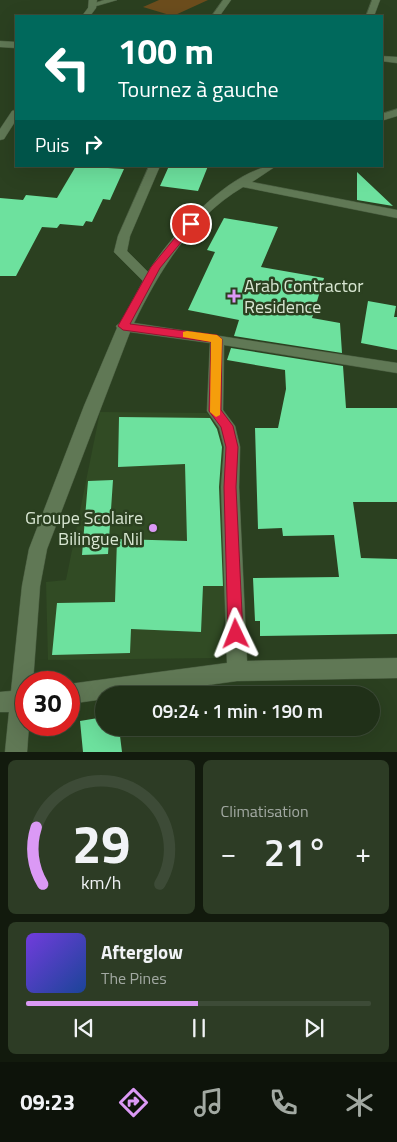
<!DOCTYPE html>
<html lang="fr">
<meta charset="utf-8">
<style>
body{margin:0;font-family:"Titillium Web",sans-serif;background:#2d3c25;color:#f1f3f6;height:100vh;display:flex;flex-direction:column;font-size:19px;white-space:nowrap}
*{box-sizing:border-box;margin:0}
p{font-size:16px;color:#a2a9a2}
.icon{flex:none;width:28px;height:28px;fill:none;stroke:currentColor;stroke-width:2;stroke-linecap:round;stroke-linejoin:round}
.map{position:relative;height:752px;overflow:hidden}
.panel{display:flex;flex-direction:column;gap:8px;padding:8px;background:#121a0d;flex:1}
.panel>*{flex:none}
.banner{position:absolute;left:15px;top:15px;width:368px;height:152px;border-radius:0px;box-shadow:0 5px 20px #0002,0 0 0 1px #3d4b37;background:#00695c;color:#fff;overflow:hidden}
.speed{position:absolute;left:15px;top:671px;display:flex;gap:10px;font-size:25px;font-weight:700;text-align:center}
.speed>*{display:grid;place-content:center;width:65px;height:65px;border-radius:50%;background:#203018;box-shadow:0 5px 20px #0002,0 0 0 1px #3d4b37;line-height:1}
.speed .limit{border:8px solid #d22;background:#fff;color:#111}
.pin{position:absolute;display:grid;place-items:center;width:42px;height:42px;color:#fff;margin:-21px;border:2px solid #fff;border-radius:50%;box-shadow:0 1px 5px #0007}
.me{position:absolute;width:55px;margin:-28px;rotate:358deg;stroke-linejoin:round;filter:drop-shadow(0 0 4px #0008)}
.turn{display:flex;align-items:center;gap:18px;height:105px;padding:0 20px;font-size:22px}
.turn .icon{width:65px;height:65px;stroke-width:2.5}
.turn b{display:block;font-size:35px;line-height:42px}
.then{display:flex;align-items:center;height:48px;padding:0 20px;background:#0003;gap:10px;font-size:19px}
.big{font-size:38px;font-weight:600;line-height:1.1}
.panel .tile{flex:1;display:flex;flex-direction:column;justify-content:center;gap:8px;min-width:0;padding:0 18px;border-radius:8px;background:#2d3c25}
.panel .dial{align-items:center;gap:0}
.dial svg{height:130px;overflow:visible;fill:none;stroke:#3d4b37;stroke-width:7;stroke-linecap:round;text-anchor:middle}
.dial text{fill:#f1f3f6;stroke:none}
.song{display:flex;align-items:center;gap:15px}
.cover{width:60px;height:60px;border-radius:8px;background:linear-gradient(135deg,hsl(260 70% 55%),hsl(220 70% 35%))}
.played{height:5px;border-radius:2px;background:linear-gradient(90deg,#db99f5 50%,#3d4b37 50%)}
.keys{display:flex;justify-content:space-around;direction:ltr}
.heat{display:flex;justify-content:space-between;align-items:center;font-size:28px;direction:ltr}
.panel .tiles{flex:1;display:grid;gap:8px;grid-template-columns:1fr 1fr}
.tile:last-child{grid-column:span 2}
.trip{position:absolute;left:95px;top:686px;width:285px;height:50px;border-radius:25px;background:#203018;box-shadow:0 5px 20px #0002,0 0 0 1px #3d4b37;font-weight:600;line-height:50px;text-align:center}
.menu{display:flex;height:80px;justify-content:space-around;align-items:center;background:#0d130a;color:#a2a9a2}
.menu .icon{width:35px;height:35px}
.menu .active{color:#db99f5}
.menu b{font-size:22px;color:#f1f3f6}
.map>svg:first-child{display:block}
.built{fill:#314b24}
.green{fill:#6c4d1d}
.building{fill:#6de19e}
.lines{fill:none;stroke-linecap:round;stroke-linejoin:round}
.lane-casing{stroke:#495c40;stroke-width:1}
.street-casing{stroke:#495c40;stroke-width:1}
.lane{fill:#607855;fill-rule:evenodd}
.street{fill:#607855;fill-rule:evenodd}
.route{fill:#e11d48;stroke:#92132f}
.slow{fill:#f59e0b}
.poi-dot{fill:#db99f5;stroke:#2b4020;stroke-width:2}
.labels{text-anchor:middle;stroke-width:5;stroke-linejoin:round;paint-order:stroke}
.poi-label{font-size:18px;fill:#d8e6d2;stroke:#2b4020;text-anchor:start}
</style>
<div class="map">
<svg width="397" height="752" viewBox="0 0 397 752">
<rect width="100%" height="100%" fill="#2b4020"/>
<path class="built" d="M 100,412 L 207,413 L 227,434 L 231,593 L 215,658 L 48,660 L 46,582 L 66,580 Z"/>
<path class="green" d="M 159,0 L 208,0 L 173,16 L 143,7 Z"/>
<path class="building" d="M 76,166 L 124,169 L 110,200 L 103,199 L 92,222 L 86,221 L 83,226 L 60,224 L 57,228 L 42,227 L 16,276 L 0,276 L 0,198 L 23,200 L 26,195 L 57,198 Z
M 169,166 L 208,166 L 198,191 L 160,186 Z
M 357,172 L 393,206 L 357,200 Z
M 224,218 L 278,227 L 261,267 L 324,278 L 312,318 L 340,323 L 342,353 L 234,336 L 239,320 L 188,310 L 215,252 L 207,250 Z
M 368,301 L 396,306 L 394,317 L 397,317 L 397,350 L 361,343 Z
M 231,348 L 343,366 L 346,408 L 397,408 L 397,502 L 353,502 L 361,558 L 397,559 L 397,634 L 260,636 L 260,621 L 255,621 L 253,578 L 339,577 L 334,535 L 283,536 L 282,528 L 258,529 L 255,428 L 278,428 L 286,389 L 285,370 L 227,360 Z
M 119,417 L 210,418 L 217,429 L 222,447 L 219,487 L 223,586 L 203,586 L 201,632 L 131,629 L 130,653 L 52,655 L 57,603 L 115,602 L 117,539 L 187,541 L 185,464 L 118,467 Z
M 113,480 L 108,554 L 82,555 L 88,481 Z
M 104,717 L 104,728 L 119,728 L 122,752 L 83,752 L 80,721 Z"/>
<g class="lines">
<g class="lane-casing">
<path id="lane" d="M 104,0 L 117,0 L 93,7 L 89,5 Z
M 223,0 L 231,0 L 221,14 L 222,16 L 214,16 L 213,14 Z
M 372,0 L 380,0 L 374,16 L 366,16 Z
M 381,56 L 397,57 L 397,63 L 381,61 Z"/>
</g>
<g class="street-casing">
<path id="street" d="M 89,0 L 97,0 L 96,8 L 90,16 L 82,16 L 88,8 Z
M 0,41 L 16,42 L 16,48 L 0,47 Z
M 397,109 L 397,116 L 381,121 L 381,114 Z
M 16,110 L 16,120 L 4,139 L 0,140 L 0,129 L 12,111 Z
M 149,166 L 160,166 L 130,236 L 127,251 L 148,272 C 170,236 233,166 276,166 L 252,182 L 397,210 L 397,218 L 243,187 C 192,217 159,271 134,323 L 397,363 L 397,373 L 224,345 L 223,410 L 235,426 L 240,447 L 239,487 L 247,661 L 397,658 L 397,678 L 237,681 L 135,695 L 104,695 L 104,699 L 69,704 L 69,684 L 227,663 L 221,487 L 224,447 L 219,428 L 207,411 L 210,343 L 130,332 L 47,549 L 40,586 L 33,682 L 26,682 L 26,725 L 29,725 L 27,752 L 5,752 L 9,712 L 0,712 L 0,692 L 11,691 L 22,586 L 29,549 L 84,406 L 117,328 L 116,326 L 121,322 L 143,281 L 114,252 L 118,236 Z"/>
</g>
<use href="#lane" class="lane"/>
<use href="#street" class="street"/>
</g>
<path class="route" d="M 188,222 L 196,224 L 160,268 L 130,324 L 217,335 L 222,339 L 221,410 L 233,426 L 238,447 L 236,487 L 243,634 L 241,639 L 236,641 L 231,639 L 228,634 L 224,487 L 226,447 L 221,427 L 209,411 L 211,342 L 123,330 L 118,326 L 151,267 Z"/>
<path class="slow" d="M 187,331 L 217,335 L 222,339 L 220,415 L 216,417 L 210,412 L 211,342 L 183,337 L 183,332 Z"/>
<g class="poi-dot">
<path d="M231.5 288.5h5v5h5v5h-5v5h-5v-5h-5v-5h5z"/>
<circle cx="153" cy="528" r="5"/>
</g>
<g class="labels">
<g class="poi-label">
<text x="244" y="292">Arab Contractor<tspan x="244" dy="21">Residence</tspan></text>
<text x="143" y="524" text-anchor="end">Groupe Scolaire<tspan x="143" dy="21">Bilingue Nil</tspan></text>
</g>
</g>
</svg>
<div class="speed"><div class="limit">30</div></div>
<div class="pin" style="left:191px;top:224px;background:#d93025"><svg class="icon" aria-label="arrive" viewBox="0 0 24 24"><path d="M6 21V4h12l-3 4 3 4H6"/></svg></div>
<svg class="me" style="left:236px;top:634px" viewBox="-20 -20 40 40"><path d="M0-17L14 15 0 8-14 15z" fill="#e11d48" stroke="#fff" stroke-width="4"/></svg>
<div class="trip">09:24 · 1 min · 190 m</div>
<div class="banner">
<div class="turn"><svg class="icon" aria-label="left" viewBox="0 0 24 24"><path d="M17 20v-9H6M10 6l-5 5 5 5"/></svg><div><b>100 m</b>Tournez à gauche</div></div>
<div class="then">Puis<svg class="icon" aria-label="right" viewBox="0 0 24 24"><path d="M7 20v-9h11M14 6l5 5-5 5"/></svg></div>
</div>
</div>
<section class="panel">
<div class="tiles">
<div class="tile dial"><svg viewBox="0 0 100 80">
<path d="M14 69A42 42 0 1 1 86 69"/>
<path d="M14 69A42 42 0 0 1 10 34" stroke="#db99f5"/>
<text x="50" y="56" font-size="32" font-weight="700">29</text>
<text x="50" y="72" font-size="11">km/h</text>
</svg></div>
<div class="tile"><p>Climatisation</p>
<div class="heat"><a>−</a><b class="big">21°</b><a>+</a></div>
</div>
<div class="tile">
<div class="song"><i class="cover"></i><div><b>Afterglow</b><p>The Pines</p></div></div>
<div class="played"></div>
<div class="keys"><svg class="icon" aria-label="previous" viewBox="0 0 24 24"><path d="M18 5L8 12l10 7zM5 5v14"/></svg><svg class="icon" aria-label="pause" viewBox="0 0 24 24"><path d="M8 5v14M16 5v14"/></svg><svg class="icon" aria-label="next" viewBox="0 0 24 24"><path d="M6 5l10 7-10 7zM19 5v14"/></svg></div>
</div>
</div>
</section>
<nav class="menu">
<b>09:23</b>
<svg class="icon active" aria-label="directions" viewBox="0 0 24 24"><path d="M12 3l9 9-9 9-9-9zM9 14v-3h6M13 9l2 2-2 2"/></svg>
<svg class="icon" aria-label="music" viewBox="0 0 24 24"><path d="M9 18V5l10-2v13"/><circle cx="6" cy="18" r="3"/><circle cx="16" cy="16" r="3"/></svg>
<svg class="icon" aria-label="phone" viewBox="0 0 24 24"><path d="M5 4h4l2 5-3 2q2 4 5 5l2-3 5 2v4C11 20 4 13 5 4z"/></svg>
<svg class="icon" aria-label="climate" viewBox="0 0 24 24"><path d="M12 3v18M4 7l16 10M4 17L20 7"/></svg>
</nav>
